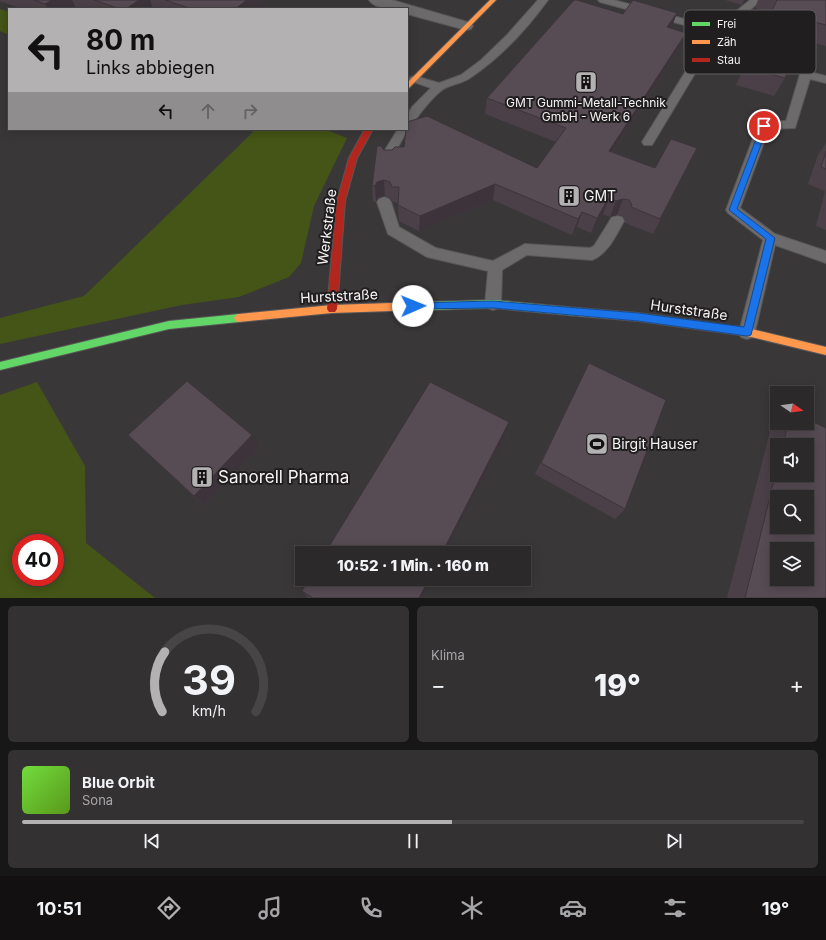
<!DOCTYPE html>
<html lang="de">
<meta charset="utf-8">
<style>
body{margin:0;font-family:Inter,sans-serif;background:#343133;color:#f1f3f6;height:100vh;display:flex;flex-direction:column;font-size:15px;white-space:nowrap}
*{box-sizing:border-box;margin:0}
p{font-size:13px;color:#a6a6a9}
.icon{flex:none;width:22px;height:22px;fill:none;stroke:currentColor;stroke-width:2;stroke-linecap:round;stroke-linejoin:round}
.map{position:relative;height:598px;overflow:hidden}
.drawer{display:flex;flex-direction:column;gap:8px;padding:8px;background:#181718;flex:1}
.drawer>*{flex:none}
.guide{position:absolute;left:8px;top:8px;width:400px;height:122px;border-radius:0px;box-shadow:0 2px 10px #0003,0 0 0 1px #484547;background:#b4b1b3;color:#111;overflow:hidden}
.needle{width:26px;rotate:103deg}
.controls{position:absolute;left:770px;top:386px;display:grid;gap:8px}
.controls a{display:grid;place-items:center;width:44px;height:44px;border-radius:0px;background:#2c292b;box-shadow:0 2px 10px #0003,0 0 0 1px #484547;font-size:20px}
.speed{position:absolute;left:12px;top:534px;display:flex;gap:8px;font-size:20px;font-weight:700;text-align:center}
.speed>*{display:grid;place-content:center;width:52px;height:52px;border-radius:50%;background:#2c292b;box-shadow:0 2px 10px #0003,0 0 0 1px #484547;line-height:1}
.speed .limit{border:6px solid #d22;background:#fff;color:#111}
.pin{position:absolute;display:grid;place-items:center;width:34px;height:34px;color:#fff;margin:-17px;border:2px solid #fff;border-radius:50%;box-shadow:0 1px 4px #0007}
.me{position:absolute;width:44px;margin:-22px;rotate:89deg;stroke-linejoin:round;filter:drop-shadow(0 0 3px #0008)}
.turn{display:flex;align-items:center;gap:14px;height:84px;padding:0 12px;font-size:18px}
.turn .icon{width:52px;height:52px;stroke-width:2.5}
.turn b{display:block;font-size:28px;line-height:34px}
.lanes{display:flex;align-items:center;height:38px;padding:0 12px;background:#0003;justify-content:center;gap:20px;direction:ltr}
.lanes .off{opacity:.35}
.big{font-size:30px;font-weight:800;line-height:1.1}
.drawer .card{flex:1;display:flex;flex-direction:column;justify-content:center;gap:6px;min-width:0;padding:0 14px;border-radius:6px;background:#343133}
.drawer .dial{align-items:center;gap:0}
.dial svg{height:104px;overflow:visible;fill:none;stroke:#484547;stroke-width:7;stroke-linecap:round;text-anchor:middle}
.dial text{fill:#f1f3f6;stroke:none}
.song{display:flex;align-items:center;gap:12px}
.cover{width:48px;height:48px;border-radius:6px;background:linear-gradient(135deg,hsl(100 70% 55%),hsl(90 70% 35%))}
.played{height:4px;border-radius:2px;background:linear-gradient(90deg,#b4b1b3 55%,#484547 55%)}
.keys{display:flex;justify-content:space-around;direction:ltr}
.heat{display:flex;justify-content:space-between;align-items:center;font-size:22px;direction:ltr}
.drawer .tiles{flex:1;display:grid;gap:8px;grid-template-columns:1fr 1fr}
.card:last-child{grid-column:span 2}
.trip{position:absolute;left:295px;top:546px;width:236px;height:40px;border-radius:0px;background:#2c292b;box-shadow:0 2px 10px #0003,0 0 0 1px #484547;font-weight:800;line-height:40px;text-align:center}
.dock{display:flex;height:64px;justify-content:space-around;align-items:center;background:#121011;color:#a6a6a9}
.dock .icon{width:28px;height:28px}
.dock .active{color:#b4b1b3}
.dock b{font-size:18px;color:#f1f3f6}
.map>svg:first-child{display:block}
.green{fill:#445517;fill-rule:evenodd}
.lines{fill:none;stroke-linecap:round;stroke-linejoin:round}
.lane-casing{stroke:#585657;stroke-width:2}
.street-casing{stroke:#585657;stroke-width:2}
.fast-casing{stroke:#585657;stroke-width:2}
.slow-casing{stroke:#585657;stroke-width:2}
.jam-casing{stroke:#585657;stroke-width:2}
.lane{fill:#6c6a6b;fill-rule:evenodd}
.street{fill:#6c6a6b;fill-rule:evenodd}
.fast{fill:#63d668;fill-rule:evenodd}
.slow{fill:#ff974d;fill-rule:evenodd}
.jam{fill:#b3261e;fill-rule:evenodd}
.wall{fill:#4b4048;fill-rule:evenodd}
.shaded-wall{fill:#3d343b}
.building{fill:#574b54;stroke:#3d343b;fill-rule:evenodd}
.route{fill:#1a73e8;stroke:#114b97}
.labels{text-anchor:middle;stroke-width:4;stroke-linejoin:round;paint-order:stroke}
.far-poi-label{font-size:12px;fill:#f6f3f5;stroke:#211e20}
.poi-label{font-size:14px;fill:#f6f3f5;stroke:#211e20;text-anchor:start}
.street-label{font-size:14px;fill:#f6f3f5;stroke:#211e20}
.near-poi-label{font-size:17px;fill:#f6f3f5;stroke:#211e20;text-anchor:start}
.key{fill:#211e20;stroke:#615e60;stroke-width:1}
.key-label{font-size:11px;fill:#f6f3f5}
</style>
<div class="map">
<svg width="826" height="598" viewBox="0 0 826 598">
<rect width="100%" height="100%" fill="#3a3739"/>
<path class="green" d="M 0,9 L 9,12 L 9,35 L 0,31 Z
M 246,129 L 324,129 L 347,138 L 314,206 L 301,263 L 289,277 L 239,297 L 182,305 L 0,344 L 0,318 L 84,296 L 253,132 Z
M 37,382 L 85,466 L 86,543 L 155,598 L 0,598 L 0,395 ZM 21,543 L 55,543 L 55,577 L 21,577 Z"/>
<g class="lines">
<g class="lane-casing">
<path id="lane" d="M 538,0 L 548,0 C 527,29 500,58 470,78 C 462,84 450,84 442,90 C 428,101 403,134 397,150 C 395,155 396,160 393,165 L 385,165 L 383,162 L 385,150 L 398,129 L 407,129 L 407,115 L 412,107 L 431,88 L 411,81 L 409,79 L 411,77 L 415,76 L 439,83 L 461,75 L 481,60 L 507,35 Z
M 598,0 L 614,0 L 703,24 L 733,14 L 750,0 L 761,0 L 741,18 L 710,28 L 715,33 L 715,40 L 652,145 L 644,145 L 642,142 L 705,40 L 705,34 L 699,29 L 600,2 Z
M 806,71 L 826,76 L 826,83 L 810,79 L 795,128 L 769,129 L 740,208 L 775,234 L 826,251 L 826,263 L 775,245 L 755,332 L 753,337 L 747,339 L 741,337 L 739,332 L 763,240 L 728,213 L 726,210 L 758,125 L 764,121 L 786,121 L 800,74 Z
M 384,197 L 389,199 L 391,202 L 399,227 L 436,248 L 493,261 L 525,244 L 590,248 L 594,246 L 612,217 L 617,216 L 622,217 L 624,221 C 616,235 608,254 592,260 L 527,255 L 502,270 L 501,304 L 498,308 L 493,310 L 488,308 L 485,304 L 488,271 L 427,257 L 388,234 L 377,202 L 379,199 Z"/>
</g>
<g class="street-casing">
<path id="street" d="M 369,0 L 392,0 L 471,23 L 473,26 L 471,29 L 466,30 L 407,14 L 407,9 C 396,9 375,10 369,0 Z"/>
</g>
<g class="fast-casing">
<path id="fast" d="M 493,300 L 578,308 L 581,309 L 583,312 L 581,315 L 578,316 L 493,308 L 391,311 L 388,310 L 386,307 L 388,304 L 391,303 Z
M 239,314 L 242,315 L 244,318 L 242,321 L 239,322 L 169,329 L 0,370 L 0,362 L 169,321 Z"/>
</g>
<g class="slow-casing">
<path id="slow" d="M 490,0 L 496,0 L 409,88 L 407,89 L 407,83 Z
M 391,303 L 394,304 L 396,307 L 394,310 L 391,311 L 332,313 L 239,322 L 236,321 L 234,318 L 236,315 L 239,314 L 332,305 Z
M 578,308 L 638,313 L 747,328 L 826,347 L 826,355 L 747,336 L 638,321 L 578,316 L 575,315 L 573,312 L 575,309 Z"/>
</g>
<g class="jam-casing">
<path id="jam" d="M 365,129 L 373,129 L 357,158 L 345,201 L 337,309 L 335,312 L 329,312 L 327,309 L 337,201 L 349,158 Z"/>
</g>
<use href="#lane" class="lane"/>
<use href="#street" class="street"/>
<use href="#fast" class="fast"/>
<use href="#slow" class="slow"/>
<use href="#jam" class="jam"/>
</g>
<path class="wall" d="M 0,0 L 264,0 L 265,6 L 261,9 L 79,9 L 76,8 L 74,9 L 22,9 L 0,1 Z
M 725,0 L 748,0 L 742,5 Z
M 758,0 L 826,0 L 826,46 L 802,40 L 785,78 L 774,96 L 736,85 L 771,12 L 755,8 Z
M 677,13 L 671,28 L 679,49 L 613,152 L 655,168 L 689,164 L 653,234 L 625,223 L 625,220 L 622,216 L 617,215 L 610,217 L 603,214 L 591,233 L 577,227 L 572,235 L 493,200 L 419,231 L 399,221 L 398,203 L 393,202 L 390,198 L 385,196 L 378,198 L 376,202 L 373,202 L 372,186 L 384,150 L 537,168 L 556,142 L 485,114 L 487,98 L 623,14 Z
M 826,143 L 826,230 L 816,226 L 825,191 L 808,184 L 818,155 Z
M 589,363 L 625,509 L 615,519 L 535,474 Z
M 777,423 L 807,423 L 826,598 L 727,598 L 771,428 ZM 777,445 L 807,445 L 777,475 Z
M 128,435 L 259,447 L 204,506 Z
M 309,579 L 432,579 L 423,598 L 308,598 L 302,591 Z"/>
<path class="shaded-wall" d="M 52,0 L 72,0 L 76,8 L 74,9 L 48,9 L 45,4 Z
M 139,0 L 150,0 L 153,9 L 126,9 Z
M 247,0 L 264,0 L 265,6 L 261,9 L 235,9 Z
M 744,0 L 748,0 L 742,5 Z
M 677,13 L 671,29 L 667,27 Z
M 686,33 L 679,49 L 603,167 L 609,151 Z
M 384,180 L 385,196 L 378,198 L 376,202 L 375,186 L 377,182 Z
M 495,184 L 493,200 L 419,231 L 420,216 Z
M 609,198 L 603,214 L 591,233 L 597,218 Z
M 623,199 L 617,215 L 610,217 L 616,201 Z
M 582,212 L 577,227 L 572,235 L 578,219 Z
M 509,422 L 504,438 L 445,553 L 442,553 Z
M 252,435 L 259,447 L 204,506 L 194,496 Z
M 429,579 L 432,579 L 423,598 L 419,598 Z"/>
<path class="building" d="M 34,0 L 52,0 L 45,4 Z
M 94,0 L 139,0 L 126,9 L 120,9 Z
M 165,0 L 247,0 L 235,9 L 192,9 Z
M 574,0 L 577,0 L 623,14 L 633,0 L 677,13 L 667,27 L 686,33 L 609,151 L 655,168 L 671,139 L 697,148 L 660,219 L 631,207 L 632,205 L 629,200 L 623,199 L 616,201 L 609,198 L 597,218 L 582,212 L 578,219 L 495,184 L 420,216 L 398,205 L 399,187 L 392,187 L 390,182 L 384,180 L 377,182 L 375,186 L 372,186 L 377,146 L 381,146 L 384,150 L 392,150 L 395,147 L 404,147 L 406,129 L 407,129 L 407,122 L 427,116 L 537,168 L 566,128 L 487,98 Z
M 777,0 L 826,0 L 826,25 L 810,21 L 785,78 L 745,67 Z
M 826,151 L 826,169 L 821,167 Z
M 589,363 L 666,400 L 625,509 L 541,463 Z
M 187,381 L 252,435 L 194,496 L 128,435 Z
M 430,382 L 509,422 L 442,553 L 325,553 Z
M 807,419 L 826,428 L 826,598 L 745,598 L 777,468 L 777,475 L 807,475 L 807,445 L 783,445 L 788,423 L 807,423 ZM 777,497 L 807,497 L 807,527 L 777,527 ZM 777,549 L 807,549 L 807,579 L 777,579 Z
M 309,579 L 429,579 L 419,598 L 313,598 L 302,591 Z"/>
<path class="route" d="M 764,123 L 768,126 L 737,209 L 775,238 L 751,335 L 747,336 L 638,321 L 493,308 L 410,309 L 410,304 L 413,303 L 493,301 L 638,313 L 744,327 L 766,239 L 729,210 L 761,126 Z"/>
<defs>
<g id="building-square" transform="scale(1.15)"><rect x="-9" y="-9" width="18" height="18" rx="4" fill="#b4b1b3" stroke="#211e20"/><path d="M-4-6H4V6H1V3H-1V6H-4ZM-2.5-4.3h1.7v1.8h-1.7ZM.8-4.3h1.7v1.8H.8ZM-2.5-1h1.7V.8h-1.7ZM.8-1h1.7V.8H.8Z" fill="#111"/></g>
<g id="stadium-square" transform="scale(1.15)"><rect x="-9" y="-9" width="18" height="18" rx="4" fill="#b4b1b3" stroke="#211e20"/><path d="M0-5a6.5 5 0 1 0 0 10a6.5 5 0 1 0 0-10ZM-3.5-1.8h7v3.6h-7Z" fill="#111"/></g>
</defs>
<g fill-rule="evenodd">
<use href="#building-square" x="586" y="82"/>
<use href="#building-square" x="569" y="196"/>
<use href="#stadium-square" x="597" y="444"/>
<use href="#building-square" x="202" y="477"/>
</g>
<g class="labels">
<g class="far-poi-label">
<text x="586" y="107">GMT Gummi-Metall-Technik<tspan x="586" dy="14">GmbH - Werk 6</tspan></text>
</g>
<g class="poi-label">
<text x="584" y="201">GMT</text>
<text x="612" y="449">Birgit Hauser</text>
</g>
<g class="street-label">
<text transform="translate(327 227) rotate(-83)" y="5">Werkstraße</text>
<text transform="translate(339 296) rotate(-3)" y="5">Hurststraße</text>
<text transform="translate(689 310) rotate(8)" y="5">Hurststraße</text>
</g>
<g class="near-poi-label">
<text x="218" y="483">Sanorell Pharma</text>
</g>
</g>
<rect x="684" y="10" width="132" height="64" rx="6" class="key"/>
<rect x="692" y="22" width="18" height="4" fill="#63d668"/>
<rect x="692" y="40" width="18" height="4" fill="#ff974d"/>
<rect x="692" y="58" width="18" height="4" fill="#b3261e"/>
<g class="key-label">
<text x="717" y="28">Frei</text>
<text x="717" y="46">Zäh</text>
<text x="717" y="64">Stau</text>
</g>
</svg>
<div class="controls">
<a><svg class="needle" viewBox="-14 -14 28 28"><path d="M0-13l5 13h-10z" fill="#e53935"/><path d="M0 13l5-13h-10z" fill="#a6a6a9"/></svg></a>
<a><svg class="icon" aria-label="sound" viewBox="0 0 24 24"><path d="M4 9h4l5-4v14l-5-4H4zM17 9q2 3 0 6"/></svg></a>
<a><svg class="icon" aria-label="search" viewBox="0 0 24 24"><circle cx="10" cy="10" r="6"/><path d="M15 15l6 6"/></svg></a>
<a><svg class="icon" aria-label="layers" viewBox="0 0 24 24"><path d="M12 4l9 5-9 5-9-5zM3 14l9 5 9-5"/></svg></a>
</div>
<div class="speed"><div class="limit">40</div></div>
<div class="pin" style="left:764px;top:126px;background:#d93025"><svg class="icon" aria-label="arrive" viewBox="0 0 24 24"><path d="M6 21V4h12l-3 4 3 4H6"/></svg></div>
<svg class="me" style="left:413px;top:306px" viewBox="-20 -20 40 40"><circle r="19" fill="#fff"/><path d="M0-13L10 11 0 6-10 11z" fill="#1a73e8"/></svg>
<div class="trip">10:52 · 1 Min. · 160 m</div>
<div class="guide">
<div class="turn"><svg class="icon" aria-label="left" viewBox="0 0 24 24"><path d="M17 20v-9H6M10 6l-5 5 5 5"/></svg><div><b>80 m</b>Links abbiegen</div></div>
<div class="lanes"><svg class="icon" aria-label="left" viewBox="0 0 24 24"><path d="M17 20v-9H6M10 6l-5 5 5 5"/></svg><svg class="icon off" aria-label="ahead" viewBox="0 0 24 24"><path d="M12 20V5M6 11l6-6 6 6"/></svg><svg class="icon off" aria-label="right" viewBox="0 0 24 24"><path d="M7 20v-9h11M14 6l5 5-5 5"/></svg></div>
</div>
</div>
<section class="drawer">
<div class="tiles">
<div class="card dial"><svg viewBox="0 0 100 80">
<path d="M14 69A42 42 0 1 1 86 69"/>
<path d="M14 69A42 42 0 0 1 16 23" stroke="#b4b1b3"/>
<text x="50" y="56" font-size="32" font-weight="700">39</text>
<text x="50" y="72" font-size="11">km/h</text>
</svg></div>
<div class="card"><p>Klima</p>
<div class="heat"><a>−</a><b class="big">19°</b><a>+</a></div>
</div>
<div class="card">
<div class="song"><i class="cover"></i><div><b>Blue Orbit</b><p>Sona</p></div></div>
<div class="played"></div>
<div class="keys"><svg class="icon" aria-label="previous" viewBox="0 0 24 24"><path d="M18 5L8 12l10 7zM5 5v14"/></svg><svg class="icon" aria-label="pause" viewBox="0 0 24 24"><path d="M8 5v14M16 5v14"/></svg><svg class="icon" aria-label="next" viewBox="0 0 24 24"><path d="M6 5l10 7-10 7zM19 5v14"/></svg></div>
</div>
</div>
</section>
<nav class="dock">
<b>10:51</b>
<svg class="icon active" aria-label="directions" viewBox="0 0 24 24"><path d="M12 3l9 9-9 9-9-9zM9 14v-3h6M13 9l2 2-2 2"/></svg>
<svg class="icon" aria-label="music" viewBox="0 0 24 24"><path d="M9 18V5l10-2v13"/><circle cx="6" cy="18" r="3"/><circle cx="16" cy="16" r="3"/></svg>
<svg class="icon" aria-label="phone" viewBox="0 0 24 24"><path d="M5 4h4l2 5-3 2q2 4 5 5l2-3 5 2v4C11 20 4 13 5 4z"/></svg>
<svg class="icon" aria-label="climate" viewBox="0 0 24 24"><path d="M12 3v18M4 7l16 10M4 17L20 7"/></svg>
<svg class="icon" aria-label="car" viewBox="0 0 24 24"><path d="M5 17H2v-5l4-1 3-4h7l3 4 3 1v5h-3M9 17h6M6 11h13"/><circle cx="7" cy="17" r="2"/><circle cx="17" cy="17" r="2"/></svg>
<svg class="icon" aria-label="filters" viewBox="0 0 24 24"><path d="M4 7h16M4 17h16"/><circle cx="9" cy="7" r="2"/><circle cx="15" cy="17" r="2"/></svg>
<b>19°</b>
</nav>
